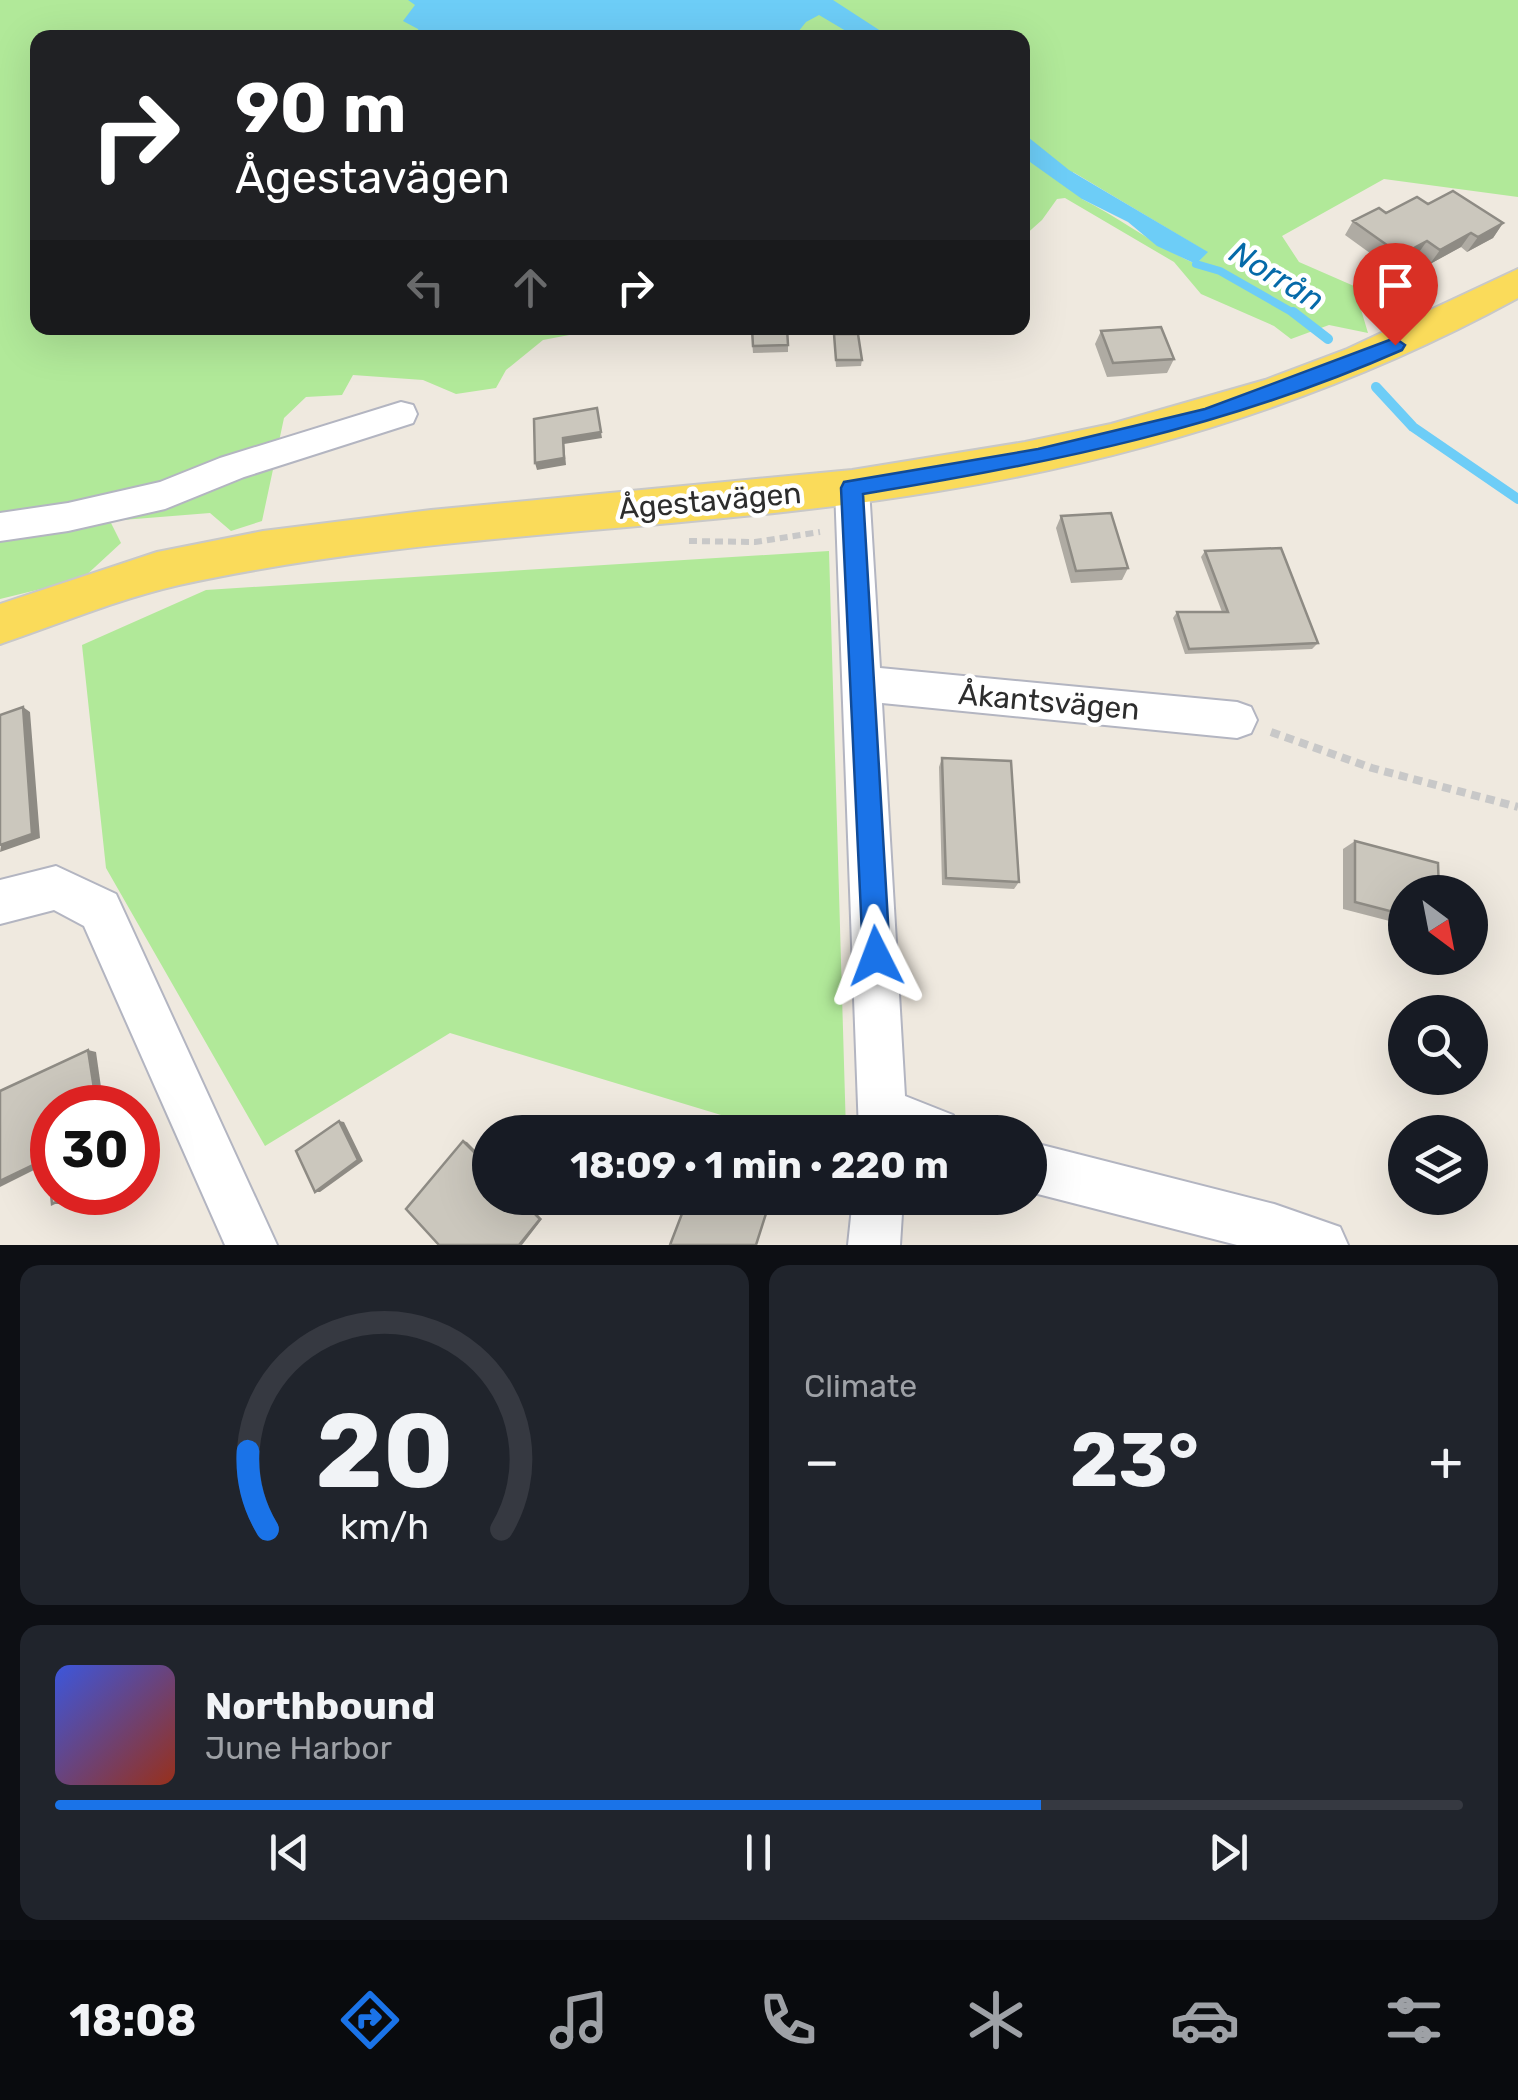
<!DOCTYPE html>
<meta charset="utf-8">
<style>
body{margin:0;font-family:Rubik,sans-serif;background:#20242c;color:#f1f3f6;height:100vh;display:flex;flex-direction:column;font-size:38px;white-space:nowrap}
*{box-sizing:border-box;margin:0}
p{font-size:32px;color:#9ea1a6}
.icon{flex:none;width:55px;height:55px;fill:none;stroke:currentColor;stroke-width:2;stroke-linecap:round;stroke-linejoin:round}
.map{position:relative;height:1245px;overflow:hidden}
.side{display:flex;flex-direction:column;gap:20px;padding:20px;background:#0d0f14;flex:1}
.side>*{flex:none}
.guide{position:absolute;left:30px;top:30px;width:1000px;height:305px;border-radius:20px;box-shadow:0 10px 40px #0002;background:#202124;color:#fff;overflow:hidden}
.needle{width:65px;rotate:148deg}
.controls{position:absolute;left:1388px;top:875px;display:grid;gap:20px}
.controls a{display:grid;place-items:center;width:100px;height:100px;border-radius:50%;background:#171b24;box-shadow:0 10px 40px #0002;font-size:50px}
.speed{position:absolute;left:30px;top:1085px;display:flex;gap:20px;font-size:50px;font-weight:700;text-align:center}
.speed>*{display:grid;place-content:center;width:130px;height:130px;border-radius:50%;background:#171b24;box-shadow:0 10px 40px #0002;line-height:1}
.speed .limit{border:15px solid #d22;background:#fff;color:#111}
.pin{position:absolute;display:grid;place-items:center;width:85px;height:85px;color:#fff;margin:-102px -42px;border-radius:50% 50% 50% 0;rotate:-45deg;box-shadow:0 0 10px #0007}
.pin .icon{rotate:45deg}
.me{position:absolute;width:110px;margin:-55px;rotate:357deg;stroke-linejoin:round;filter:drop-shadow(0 0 8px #0008)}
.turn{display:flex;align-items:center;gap:35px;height:210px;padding:0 40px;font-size:45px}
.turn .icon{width:130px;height:130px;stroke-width:2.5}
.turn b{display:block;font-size:70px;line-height:85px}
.lanes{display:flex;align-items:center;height:95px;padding:0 40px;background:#0003;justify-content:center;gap:50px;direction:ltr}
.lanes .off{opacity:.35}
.big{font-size:75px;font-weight:700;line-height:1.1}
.side .tile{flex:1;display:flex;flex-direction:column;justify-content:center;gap:15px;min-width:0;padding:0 35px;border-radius:20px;background:#20242c}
.side .dial{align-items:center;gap:0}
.dial svg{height:260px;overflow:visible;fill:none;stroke:#363941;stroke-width:7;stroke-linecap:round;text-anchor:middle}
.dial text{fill:#f1f3f6;stroke:none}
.song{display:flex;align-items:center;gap:30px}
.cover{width:120px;height:120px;border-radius:15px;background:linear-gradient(135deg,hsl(230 70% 55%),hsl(10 70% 35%))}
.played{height:10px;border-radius:5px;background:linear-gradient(90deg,#1a73e8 70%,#363941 70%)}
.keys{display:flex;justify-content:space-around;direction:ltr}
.heat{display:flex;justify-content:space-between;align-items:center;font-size:55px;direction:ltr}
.side .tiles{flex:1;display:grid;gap:20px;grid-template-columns:1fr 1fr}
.tile:last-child{grid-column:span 2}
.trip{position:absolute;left:472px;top:1115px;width:575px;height:100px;border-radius:50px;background:#171b24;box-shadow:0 10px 40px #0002;font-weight:700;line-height:100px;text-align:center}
.menu{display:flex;height:160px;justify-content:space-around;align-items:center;background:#090b0e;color:#9ea1a6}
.menu .icon{width:70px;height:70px}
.menu .active{color:#1a73e8}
.menu b{font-size:45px;color:#f1f3f6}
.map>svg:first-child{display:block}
.green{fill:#b1e999;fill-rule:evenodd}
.water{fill:#6dcdf7}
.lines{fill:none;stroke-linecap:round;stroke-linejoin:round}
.stream-far1{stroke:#6dcdf7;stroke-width:8}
.stream{stroke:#6dcdf7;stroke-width:10}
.minor-casing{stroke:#b3b5c1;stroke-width:4}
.major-casing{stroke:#c8c8c8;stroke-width:4}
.path-far1{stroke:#c8c8c8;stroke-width:6;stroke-dasharray:8 5;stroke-linecap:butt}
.path{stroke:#c8c8c8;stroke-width:8;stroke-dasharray:9 6;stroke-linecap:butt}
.minor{fill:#fff;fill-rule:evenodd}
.major{fill:#fadb5a;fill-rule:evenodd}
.wall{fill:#afaba3}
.shaded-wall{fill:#8e8b84}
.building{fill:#cbc7bd;stroke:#8e8b84;stroke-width:2.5}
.route{fill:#1a73e8;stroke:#114b97;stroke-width:2.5}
.labels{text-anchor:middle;stroke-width:9;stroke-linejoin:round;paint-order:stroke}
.street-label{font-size:30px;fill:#2d2d2d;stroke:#fff}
.water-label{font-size:32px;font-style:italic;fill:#056aa9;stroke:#fff}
</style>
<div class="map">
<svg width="1518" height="1245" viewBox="0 0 1518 1245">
<rect width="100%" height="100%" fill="#efe9df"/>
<path class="green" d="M 0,0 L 1518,0 L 1518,197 L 1384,179 L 1282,236 L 1299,262 L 1354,286 L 1368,333 L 1329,325 L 1291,339 L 1274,326 L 1201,294 L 1174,262 L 1065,198 L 1057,199 L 1042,220 L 1023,237 L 1022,38 L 38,38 L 38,328 L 606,328 L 543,340 L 506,370 L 496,388 L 456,394 L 423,380 L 353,375 L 342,395 L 306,397 L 284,418 L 262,521 L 231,531 L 210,513 L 110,521 L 121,543 L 82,579 L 0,599 ZM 1073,172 L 1207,252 L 1196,264 C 1155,246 1122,219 1082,199 Z
M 829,551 L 846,1132 L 777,1132 L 450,1033 L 265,1146 L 106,868 L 82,645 L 206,590 Z"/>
<path class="water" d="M 408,0 L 833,0 L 890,37 L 856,37 L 819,15 L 806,22 L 794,37 L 421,37 L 418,29 L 403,21 L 415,5 Z
M 1023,133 L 1069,170 L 1208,252 L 1196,264 L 1157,246 L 1128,222 L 1082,199 L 1023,157 Z"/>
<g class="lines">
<path class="stream-far1" d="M 1196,264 L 1220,271 L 1297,315"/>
<path class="stream" d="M 1293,312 L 1328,339
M 1376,387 L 1413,427 L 1518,499"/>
<g class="minor-casing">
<path id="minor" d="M 401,402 L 413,405 L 417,414 L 413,423 L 244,477 L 165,509 L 68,531 L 0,541 L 0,513 L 68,503 L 160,482 L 220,458 Z
M 852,474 L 864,478 L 869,488 L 880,668 L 1237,702 L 1251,707 L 1257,720 L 1251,733 L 1237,738 L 882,703 L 905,1096 L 953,1115 L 960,1132 L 859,1132 L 835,488 L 840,478 Z
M 56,866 L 116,894 L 277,1245 L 225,1245 L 84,926 L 54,910 L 0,924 L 0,880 Z
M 1030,1142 L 1274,1204 L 1340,1227 L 1348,1245 L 1237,1245 L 1030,1192 Z
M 853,1198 L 903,1198 L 900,1245 L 848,1245 Z"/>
</g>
<g class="major-casing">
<path id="major" d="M 1518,269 L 1518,298 C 1337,397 1141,458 938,491 C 686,533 429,530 179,585 C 118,599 59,624 0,644 L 0,604 L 157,552 L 263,531 L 431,510 L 852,470 L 1025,442 L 1111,424 L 1265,380 L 1347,349 Z"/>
</g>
<path class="path-far1" d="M 689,541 L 755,542 L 820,532"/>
<path class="path" d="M 1271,732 L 1372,768 L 1518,807"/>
<use href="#minor" class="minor"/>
<use href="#major" class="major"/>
</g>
<path class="wall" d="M 1428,204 L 1503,223 L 1493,238 L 1467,252 L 1461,247 L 1430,264 L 1417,255 L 1392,269 L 1345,235 L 1353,221 Z
M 751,328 L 788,345 L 788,352 L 753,353 Z
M 1101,331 L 1174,359 L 1167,373 L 1107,377 L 1095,344 Z
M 834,334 L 862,360 L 861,366 L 836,367 Z
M 1061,516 L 1128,568 L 1122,580 L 1071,583 L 1056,528 Z
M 1205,551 L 1318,643 L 1312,649 L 1185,654 L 1173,618 L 1177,612 L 1222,612 L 1201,557 Z
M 942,758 L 1019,882 L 1014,889 L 942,885 L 939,767 Z
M 1355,841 L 1405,892 L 1405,925 L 1343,909 L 1343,849 Z"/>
<path class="shaded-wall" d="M 1503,223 L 1493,238 L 1467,252 L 1478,237 Z
M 1471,233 L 1461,247 L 1430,264 L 1440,250 Z
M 1427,241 L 1417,255 L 1392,269 L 1401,255 Z
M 601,432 L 602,438 L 564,444 L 566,465 L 537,470 L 535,463 L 563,438 Z
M 23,707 L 30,712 L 40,838 L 0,852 Z
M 88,1050 L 96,1052 L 104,1108 L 97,1108 Z
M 339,1121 L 344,1122 L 363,1161 L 320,1192 L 315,1192 Z
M 463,1141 L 467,1142 L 490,1165 L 490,1168 Z
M 52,1156 L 52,1161 L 0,1187 L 0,1181 Z
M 77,1192 L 87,1192 L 61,1204 L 52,1204 Z
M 519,1198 L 521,1198 L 542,1219 L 522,1245 L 519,1245 Z"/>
<path class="building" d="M 1453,191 L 1503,223 L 1478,237 L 1471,233 L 1440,250 L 1427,241 L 1401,255 L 1353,221 L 1379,208 L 1386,213 L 1417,197 L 1428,204 Z
M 1161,327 L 1174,359 L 1113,363 L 1101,331 Z
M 752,328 L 787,328 L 788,345 L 753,346 Z
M 834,334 L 858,334 L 862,360 L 836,360 Z
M 597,408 L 601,432 L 563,438 L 564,458 L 535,463 L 534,419 Z
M 1111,513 L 1128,568 L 1076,571 L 1061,516 Z
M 1281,548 L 1318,643 L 1189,649 L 1177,612 L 1228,612 L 1205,551 Z
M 23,707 L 32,834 L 0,845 L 0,715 Z
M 942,758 L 1011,761 L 1019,882 L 946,878 Z
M 1355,841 L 1438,863 L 1439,892 L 1405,892 L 1405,915 L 1355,902 Z
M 88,1050 L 97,1108 L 52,1108 L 52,1156 L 0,1181 L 0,1091 Z
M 339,1121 L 358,1160 L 315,1192 L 296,1151 Z
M 463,1141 L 490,1168 L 490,1198 L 519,1198 L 540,1219 L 519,1245 L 439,1245 L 406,1209 Z
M 52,1161 L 52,1192 L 77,1192 L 52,1204 L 48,1163 Z
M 688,1198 L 771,1198 L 756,1245 L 670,1245 Z"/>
<path class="route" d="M 1395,338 L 1405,345 L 1402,350 C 1225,428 1052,463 863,494 L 890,956 L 886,966 L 876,970 L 867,966 L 863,956 L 841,488 L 844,482 L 1038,449 L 1205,409 Z"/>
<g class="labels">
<g class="street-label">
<text transform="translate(710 501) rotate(-5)" y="10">Ågestavägen</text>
<text transform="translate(1049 702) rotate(5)" y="10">Åkantsvägen</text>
</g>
<g class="water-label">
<text transform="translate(1277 276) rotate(31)" y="11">Norrån</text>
</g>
</g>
</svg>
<div class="controls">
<a><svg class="needle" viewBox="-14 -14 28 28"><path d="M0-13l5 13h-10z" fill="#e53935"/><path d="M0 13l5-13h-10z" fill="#9ea1a6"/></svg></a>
<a><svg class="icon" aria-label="search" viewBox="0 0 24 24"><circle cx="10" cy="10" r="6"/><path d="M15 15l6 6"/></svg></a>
<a><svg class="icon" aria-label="layers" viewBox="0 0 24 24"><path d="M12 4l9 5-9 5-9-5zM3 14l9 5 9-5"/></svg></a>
</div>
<div class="speed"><div class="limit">30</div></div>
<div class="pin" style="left:1395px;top:345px;background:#d93025"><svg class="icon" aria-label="arrive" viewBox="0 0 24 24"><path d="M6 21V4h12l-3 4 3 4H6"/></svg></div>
<svg class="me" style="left:876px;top:956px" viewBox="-20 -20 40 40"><path d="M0-17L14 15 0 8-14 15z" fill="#1a73e8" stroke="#fff" stroke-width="4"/></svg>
<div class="trip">18:09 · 1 min · 220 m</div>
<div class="guide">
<div class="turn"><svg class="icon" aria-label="right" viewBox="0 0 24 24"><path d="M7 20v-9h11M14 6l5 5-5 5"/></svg><div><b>90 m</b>Ågestavägen</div></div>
<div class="lanes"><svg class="icon off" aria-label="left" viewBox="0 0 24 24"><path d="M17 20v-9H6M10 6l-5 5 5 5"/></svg><svg class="icon off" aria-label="ahead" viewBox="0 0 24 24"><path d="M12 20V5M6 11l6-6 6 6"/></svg><svg class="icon" aria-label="right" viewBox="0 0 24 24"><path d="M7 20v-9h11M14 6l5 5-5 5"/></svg></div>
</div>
</div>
<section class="side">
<div class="tiles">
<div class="tile dial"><svg viewBox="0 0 100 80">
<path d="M14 69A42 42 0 1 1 86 69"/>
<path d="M14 69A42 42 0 0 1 8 45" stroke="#1a73e8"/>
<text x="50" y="56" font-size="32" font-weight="700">20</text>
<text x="50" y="72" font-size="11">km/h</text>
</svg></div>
<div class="tile"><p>Climate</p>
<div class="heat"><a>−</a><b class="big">23°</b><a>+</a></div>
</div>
<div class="tile">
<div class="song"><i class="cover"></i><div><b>Northbound</b><p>June Harbor</p></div></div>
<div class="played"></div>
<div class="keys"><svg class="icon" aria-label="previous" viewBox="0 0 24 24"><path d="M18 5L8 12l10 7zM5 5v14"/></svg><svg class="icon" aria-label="pause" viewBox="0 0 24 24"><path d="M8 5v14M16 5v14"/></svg><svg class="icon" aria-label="next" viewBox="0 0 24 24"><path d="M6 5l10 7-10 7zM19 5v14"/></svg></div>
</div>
</div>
</section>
<nav class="menu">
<b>18:08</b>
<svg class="icon active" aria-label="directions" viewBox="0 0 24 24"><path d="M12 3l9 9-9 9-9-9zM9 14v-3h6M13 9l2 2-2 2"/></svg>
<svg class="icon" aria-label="music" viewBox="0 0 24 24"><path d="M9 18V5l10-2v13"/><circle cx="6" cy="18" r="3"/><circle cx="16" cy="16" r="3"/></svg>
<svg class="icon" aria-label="phone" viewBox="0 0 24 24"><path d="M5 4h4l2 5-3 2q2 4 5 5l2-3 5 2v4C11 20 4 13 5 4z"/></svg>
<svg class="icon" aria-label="climate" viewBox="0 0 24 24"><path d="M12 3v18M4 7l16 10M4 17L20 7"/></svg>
<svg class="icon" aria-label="car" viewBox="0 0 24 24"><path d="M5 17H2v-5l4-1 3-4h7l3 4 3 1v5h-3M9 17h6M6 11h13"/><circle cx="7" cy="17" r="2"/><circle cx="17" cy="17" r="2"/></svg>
<svg class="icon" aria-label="filters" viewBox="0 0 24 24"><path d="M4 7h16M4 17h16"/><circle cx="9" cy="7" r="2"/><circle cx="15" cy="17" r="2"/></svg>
</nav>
